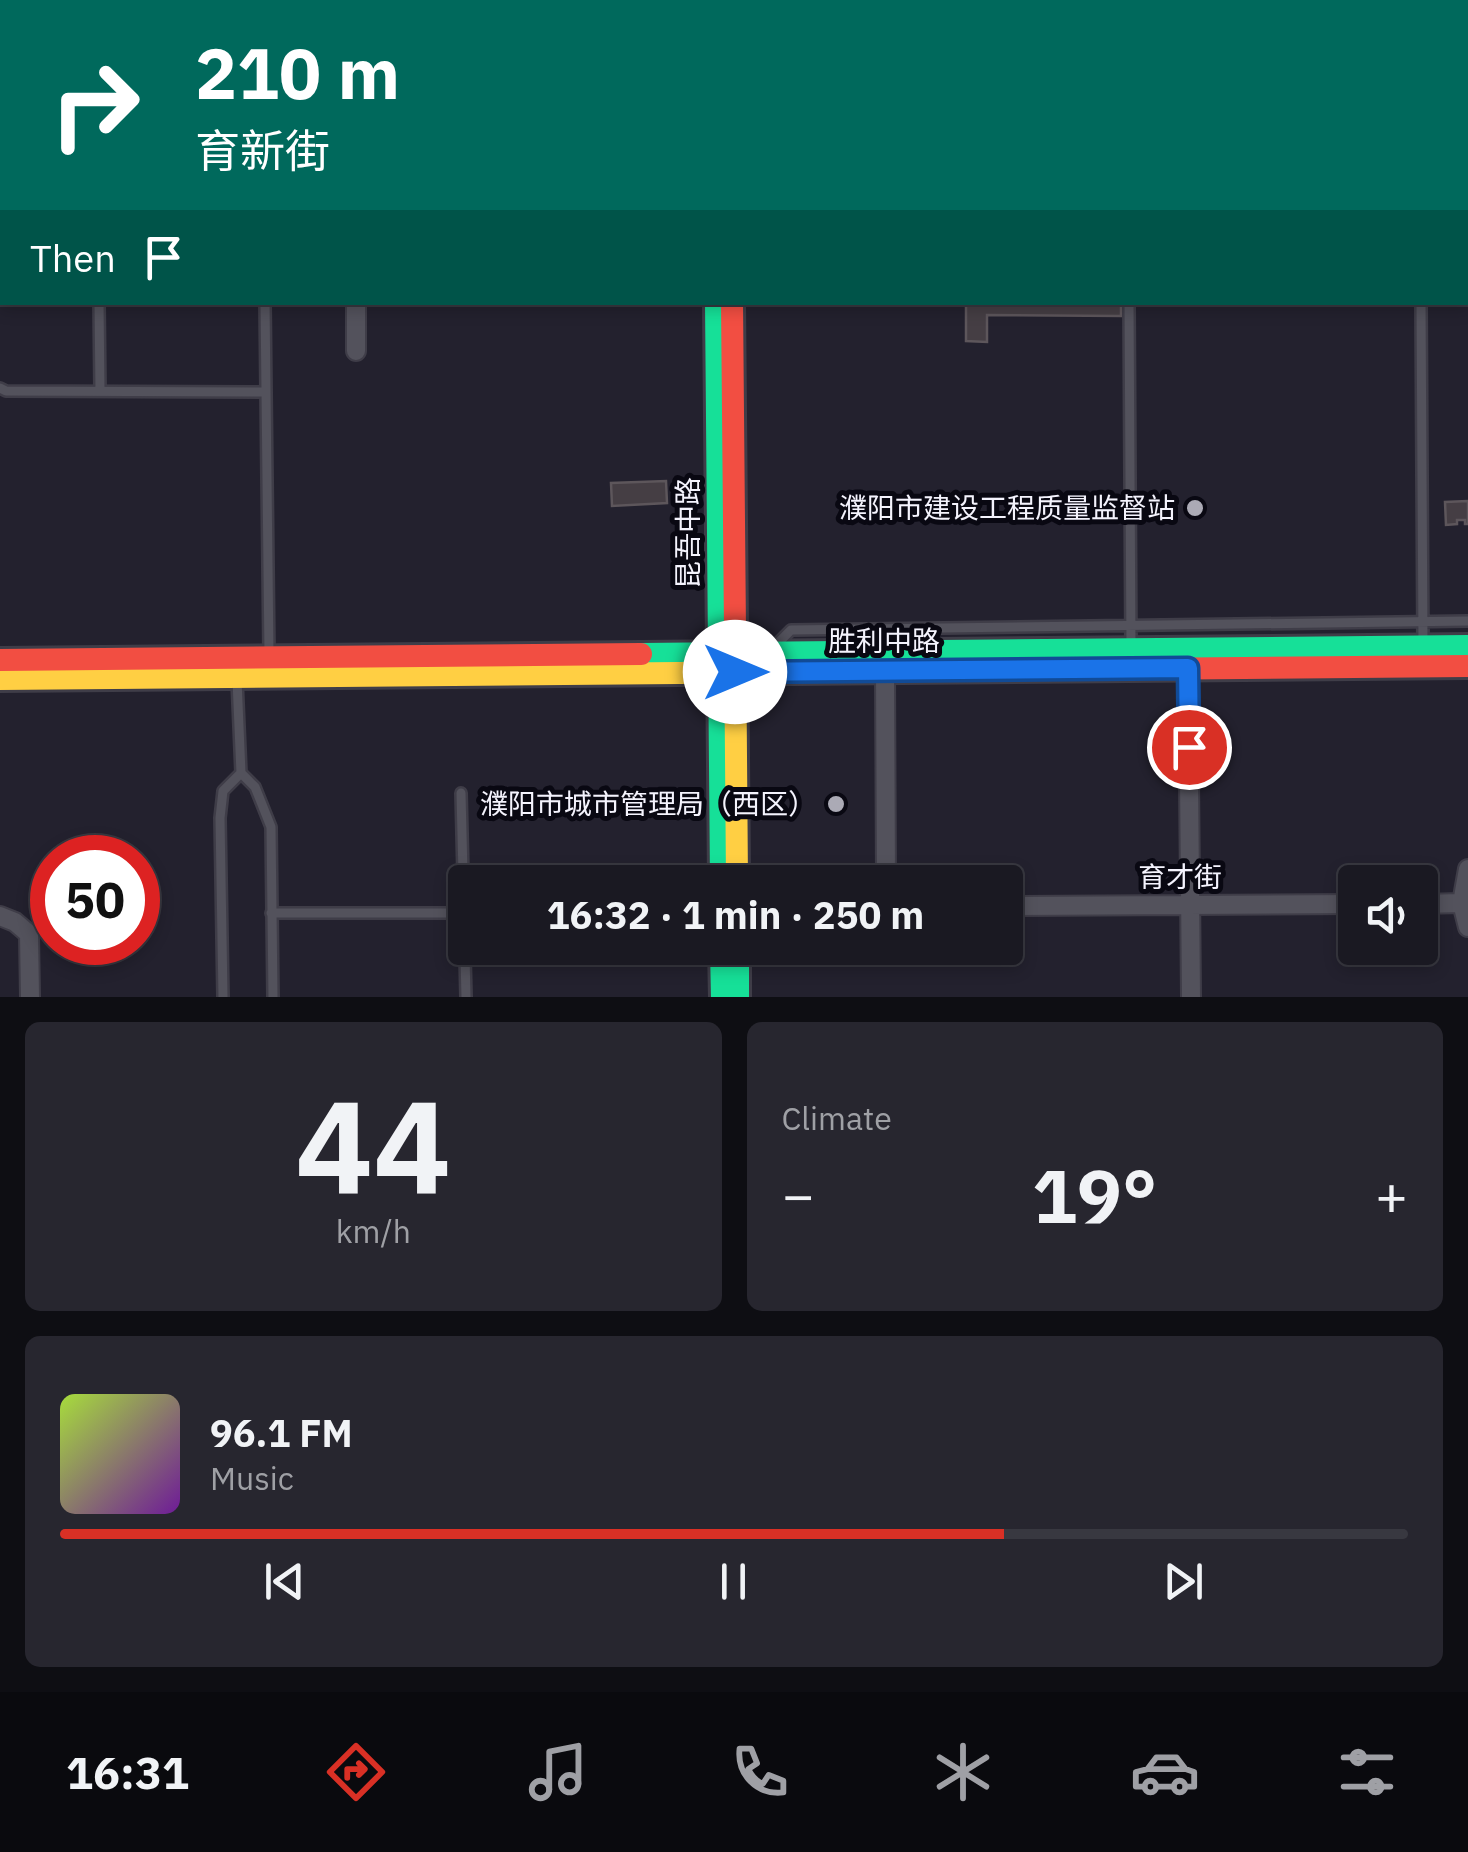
<!DOCTYPE html>
<meta charset="utf-8">
<style>
body{margin:0;font-family:"IBM Plex Sans","Noto Sans SC",sans-serif;background:#27262f;color:#f1f3f6;height:100vh;display:flex;flex-direction:column;font-size:38px;white-space:nowrap}
*{box-sizing:border-box;margin:0}
p{font-size:32px;color:#9fa0a5}
.icon{flex:none;width:55px;height:55px;fill:none;stroke:currentColor;stroke-width:2;stroke-linecap:round;stroke-linejoin:round}
.map{position:relative;height:997px;overflow:hidden}
.side{display:flex;flex-direction:column;gap:25px;padding:25px;background:#0e0e13;flex:1}
.side>*{flex:none}
.guide{position:absolute;left:0px;top:0px;width:1470px;height:305px;box-shadow:0 5px 15px #0003,0 0 0 2px #383840;background:#00695c;color:#fff;overflow:hidden}
.tools{position:absolute;left:1338px;top:865px;display:grid;gap:20px}
.tools a{display:grid;place-items:center;width:100px;height:100px;border-radius:10px;background:#1a1922;box-shadow:0 5px 15px #0003,0 0 0 2px #383840;font-size:50px}
.speed{position:absolute;left:30px;top:835px;display:flex;gap:20px;font-size:50px;font-weight:700;text-align:center}
.speed>*{display:grid;place-content:center;width:130px;height:130px;border-radius:50%;background:#1a1922;box-shadow:0 5px 15px #0003,0 0 0 2px #383840;line-height:1}
.speed .limit{border:15px solid #d22;background:#fff;color:#111}
.pin{position:absolute;display:grid;place-items:center;width:85px;height:85px;color:#fff;margin:-42px;border:5px solid #fff;border-radius:50%;box-shadow:0 2px 10px #0007}
.me{position:absolute;width:110px;margin:-55px;rotate:90deg;stroke-linejoin:round;filter:drop-shadow(0 0 8px #0008)}
.turn{display:flex;align-items:center;gap:35px;height:210px;padding:0 30px;font-size:45px}
.turn .icon{width:130px;height:130px;stroke-width:2.5}
.turn b{display:block;font-size:70px;line-height:85px}
.then{display:flex;align-items:center;height:95px;padding:0 30px;background:#0003;gap:20px;font-size:38px}
.big{font-size:75px;font-weight:700;line-height:1.1}
.side .card{flex:1;display:flex;flex-direction:column;justify-content:center;gap:15px;min-width:0;padding:0 35px;border-radius:15px;background:#27262f}
.side .dial{align-items:center;gap:0}
.dial b{font-size:130px;line-height:1}
.song{display:flex;align-items:center;gap:30px}
.cover{width:120px;height:120px;border-radius:15px;background:linear-gradient(135deg,hsl(80 70% 55%),hsl(280 70% 35%))}
.played{height:10px;border-radius:5px;background:linear-gradient(90deg,#d93025 70%,#383840 70%)}
.keys{display:flex;justify-content:space-around;direction:ltr}
.heat{display:flex;justify-content:space-between;align-items:center;font-size:55px;direction:ltr}
.side .tiles{flex:1;display:grid;gap:25px;grid-template-columns:1fr 1fr}
.card:last-child{grid-column:span 2}
.trip{position:absolute;left:448px;top:865px;width:575px;height:100px;border-radius:10px;background:#1a1922;box-shadow:0 5px 15px #0003,0 0 0 2px #383840;font-weight:700;line-height:100px;text-align:center}
.dock{display:flex;height:160px;justify-content:space-around;align-items:center;background:#0a0a0e;color:#9fa0a5}
.dock .icon{width:70px;height:70px}
.dock .active{color:#d93025}
.dock b{font-size:45px;color:#f1f3f6}
.map>svg:first-child{display:block}
.building{fill:#453e44;stroke:#5d565b;stroke-width:2.5}
.lines{fill:none;stroke-linecap:round;stroke-linejoin:round}
.lane-casing{stroke:#3f3d48;stroke-width:14}
.street-casing{stroke:#3f3d48;stroke-width:22}
.fast-casing{stroke:#3f3d48;stroke-width:28}
.slow-casing{stroke:#3f3d48;stroke-width:28}
.jam-casing{stroke:#3f3d48;stroke-width:28}
.lane{stroke:#53525c;stroke-width:9}
.street{stroke:#53525c;stroke-width:18}
.fast{stroke:#16e098;stroke-width:22}
.slow{stroke:#ffcf43;stroke-width:22}
.jam{stroke:#f24e42;stroke-width:22}
.route-casing{stroke:#114b97;stroke-width:25}
.route{stroke:#1a73e8;stroke-width:18}
.poi-dot{fill:#abaab5;stroke:#090812;stroke-width:4}
.labels{text-anchor:middle;stroke-width:10;stroke-linejoin:round;paint-order:stroke}
.poi-label{font-size:28px;fill:#f4f3fd;stroke:#090812;text-anchor:end}
.street-label{font-size:28px;fill:#f4f3fd;stroke:#090812}
</style>
<div class="map">
<svg width="1468" height="997" viewBox="0 0 1468 997">
<rect width="100%" height="100%" fill="#23212e"/>
<path class="building" d="M 966,302 L 1121,302 L 1121,316 L 987,315 L 987,342 L 966,341 Z
M 666,481 L 667,503 L 612,506 L 611,483 Z
M 1468,501 L 1468,524 L 1465,524 L 1465,520 L 1457,520 L 1457,524 L 1446,525 L 1445,502 Z"/>
<g class="lines">
<g class="lane-casing">
<path id="lane" d="M 96,0 L 96,2
M 260,0 L 260,2
M 372,0 L 372,2
M 0,15 L 2,15
M 0,81 L 2,81
M 0,164 L 2,164
M 0,231 L 2,231
M 99,302 L 100,391
M 265,302 L 266,392
M 1129,302 L 1131,649
M 1421,302 L 1423,645
M 0,388 L 6,391 L 266,392 L 269,654
M 773,648 L 791,630 L 1468,621
M 237,680 L 241,773 L 255,787 L 271,827 L 273,997
M 461,793 L 466,997
M 271,913 L 465,913
M 223,997 L 220,818 L 223,791 L 241,773"/>
</g>
<g class="street-casing">
<path id="street" d="M 356,302 L 356,351
M 1188,668 L 1191,997
M 885,671 L 886,882
M 1468,869 L 1462,903 L 1468,927
M 1420,904 L 1462,903
M 1005,906 L 1355,904
M 0,916 L 15,922 L 29,934 L 30,997"/>
</g>
<g class="fast-casing">
<path id="fast" d="M 716,302 L 721,882
M 641,654 L 1468,646
M 721,948 L 722,997
M 738,948 L 738,997"/>
</g>
<g class="slow-casing">
<path id="slow" d="M 714,0 L 714,2
M 735,631 L 737,882
M 0,679 L 791,672"/>
</g>
<g class="jam-casing">
<path id="jam" d="M 730,0 L 730,2
M 732,302 L 735,631
M 0,660 L 641,654
M 791,672 L 1468,666"/>
</g>
<use href="#lane" class="lane"/>
<use href="#street" class="street"/>
<use href="#fast" class="fast"/>
<use href="#slow" class="slow"/>
<use href="#jam" class="jam"/>
</g>
<g class="lines">
<g class="route-casing">
<path id="route" d="M 735,672 L 1188,668 L 1189,747"/>
</g>
<use href="#route" class="route"/>
</g>
<g class="poi-dot">
<circle cx="1195" cy="508" r="10"/>
<circle cx="836" cy="804" r="10"/>
</g>
<g class="labels">
<g class="poi-label">
<text x="1175" y="518">濮阳市建设工程质量监督站</text>
<text x="816" y="814">濮阳市城市管理局（西区）</text>
</g>
<g class="street-label">
<text transform="translate(688 533) rotate(-90)" y="10">昆吾中路</text>
<text x="884" y="651">胜利中路</text>
<text x="1180" y="887">育才街</text>
</g>
</g>
</svg>
<div class="tools">
<a><svg class="icon" aria-label="sound" viewBox="0 0 24 24"><path d="M4 9h4l5-4v14l-5-4H4zM17 9q2 3 0 6"/></svg></a>
</div>
<div class="speed"><div class="limit">50</div></div>
<div class="pin" style="left:1189px;top:747px;background:#d93025"><svg class="icon" aria-label="arrive" viewBox="0 0 24 24"><path d="M6 21V4h12l-3 4 3 4H6"/></svg></div>
<svg class="me" style="left:735px;top:672px" viewBox="-20 -20 40 40"><circle r="19" fill="#fff"/><path d="M0-13L10 11 0 6-10 11z" fill="#1a73e8"/></svg>
<div class="trip">16:32 · 1 min · 250 m</div>
<div class="guide">
<div class="turn"><svg class="icon" aria-label="right" viewBox="0 0 24 24"><path d="M7 20v-9h11M14 6l5 5-5 5"/></svg><div><b>210 m</b>育新街</div></div>
<div class="then">Then<svg class="icon" aria-label="arrive" viewBox="0 0 24 24"><path d="M6 21V4h12l-3 4 3 4H6"/></svg></div>
</div>
</div>
<section class="side">
<div class="tiles">
<div class="card dial"><b>44</b><p>km/h</p></div>
<div class="card"><p>Climate</p>
<div class="heat"><a>−</a><b class="big">19°</b><a>+</a></div>
</div>
<div class="card">
<div class="song"><i class="cover"></i><div><b>96.1 FM</b><p>Music</p></div></div>
<div class="played"></div>
<div class="keys"><svg class="icon" aria-label="previous" viewBox="0 0 24 24"><path d="M18 5L8 12l10 7zM5 5v14"/></svg><svg class="icon" aria-label="pause" viewBox="0 0 24 24"><path d="M8 5v14M16 5v14"/></svg><svg class="icon" aria-label="next" viewBox="0 0 24 24"><path d="M6 5l10 7-10 7zM19 5v14"/></svg></div>
</div>
</div>
</section>
<nav class="dock">
<b>16:31</b>
<svg class="icon active" aria-label="directions" viewBox="0 0 24 24"><path d="M12 3l9 9-9 9-9-9zM9 14v-3h6M13 9l2 2-2 2"/></svg>
<svg class="icon" aria-label="music" viewBox="0 0 24 24"><path d="M9 18V5l10-2v13"/><circle cx="6" cy="18" r="3"/><circle cx="16" cy="16" r="3"/></svg>
<svg class="icon" aria-label="phone" viewBox="0 0 24 24"><path d="M5 4h4l2 5-3 2q2 4 5 5l2-3 5 2v4C11 20 4 13 5 4z"/></svg>
<svg class="icon" aria-label="climate" viewBox="0 0 24 24"><path d="M12 3v18M4 7l16 10M4 17L20 7"/></svg>
<svg class="icon" aria-label="car" viewBox="0 0 24 24"><path d="M5 17H2v-5l4-1 3-4h7l3 4 3 1v5h-3M9 17h6M6 11h13"/><circle cx="7" cy="17" r="2"/><circle cx="17" cy="17" r="2"/></svg>
<svg class="icon" aria-label="filters" viewBox="0 0 24 24"><path d="M4 7h16M4 17h16"/><circle cx="9" cy="7" r="2"/><circle cx="15" cy="17" r="2"/></svg>
</nav>
